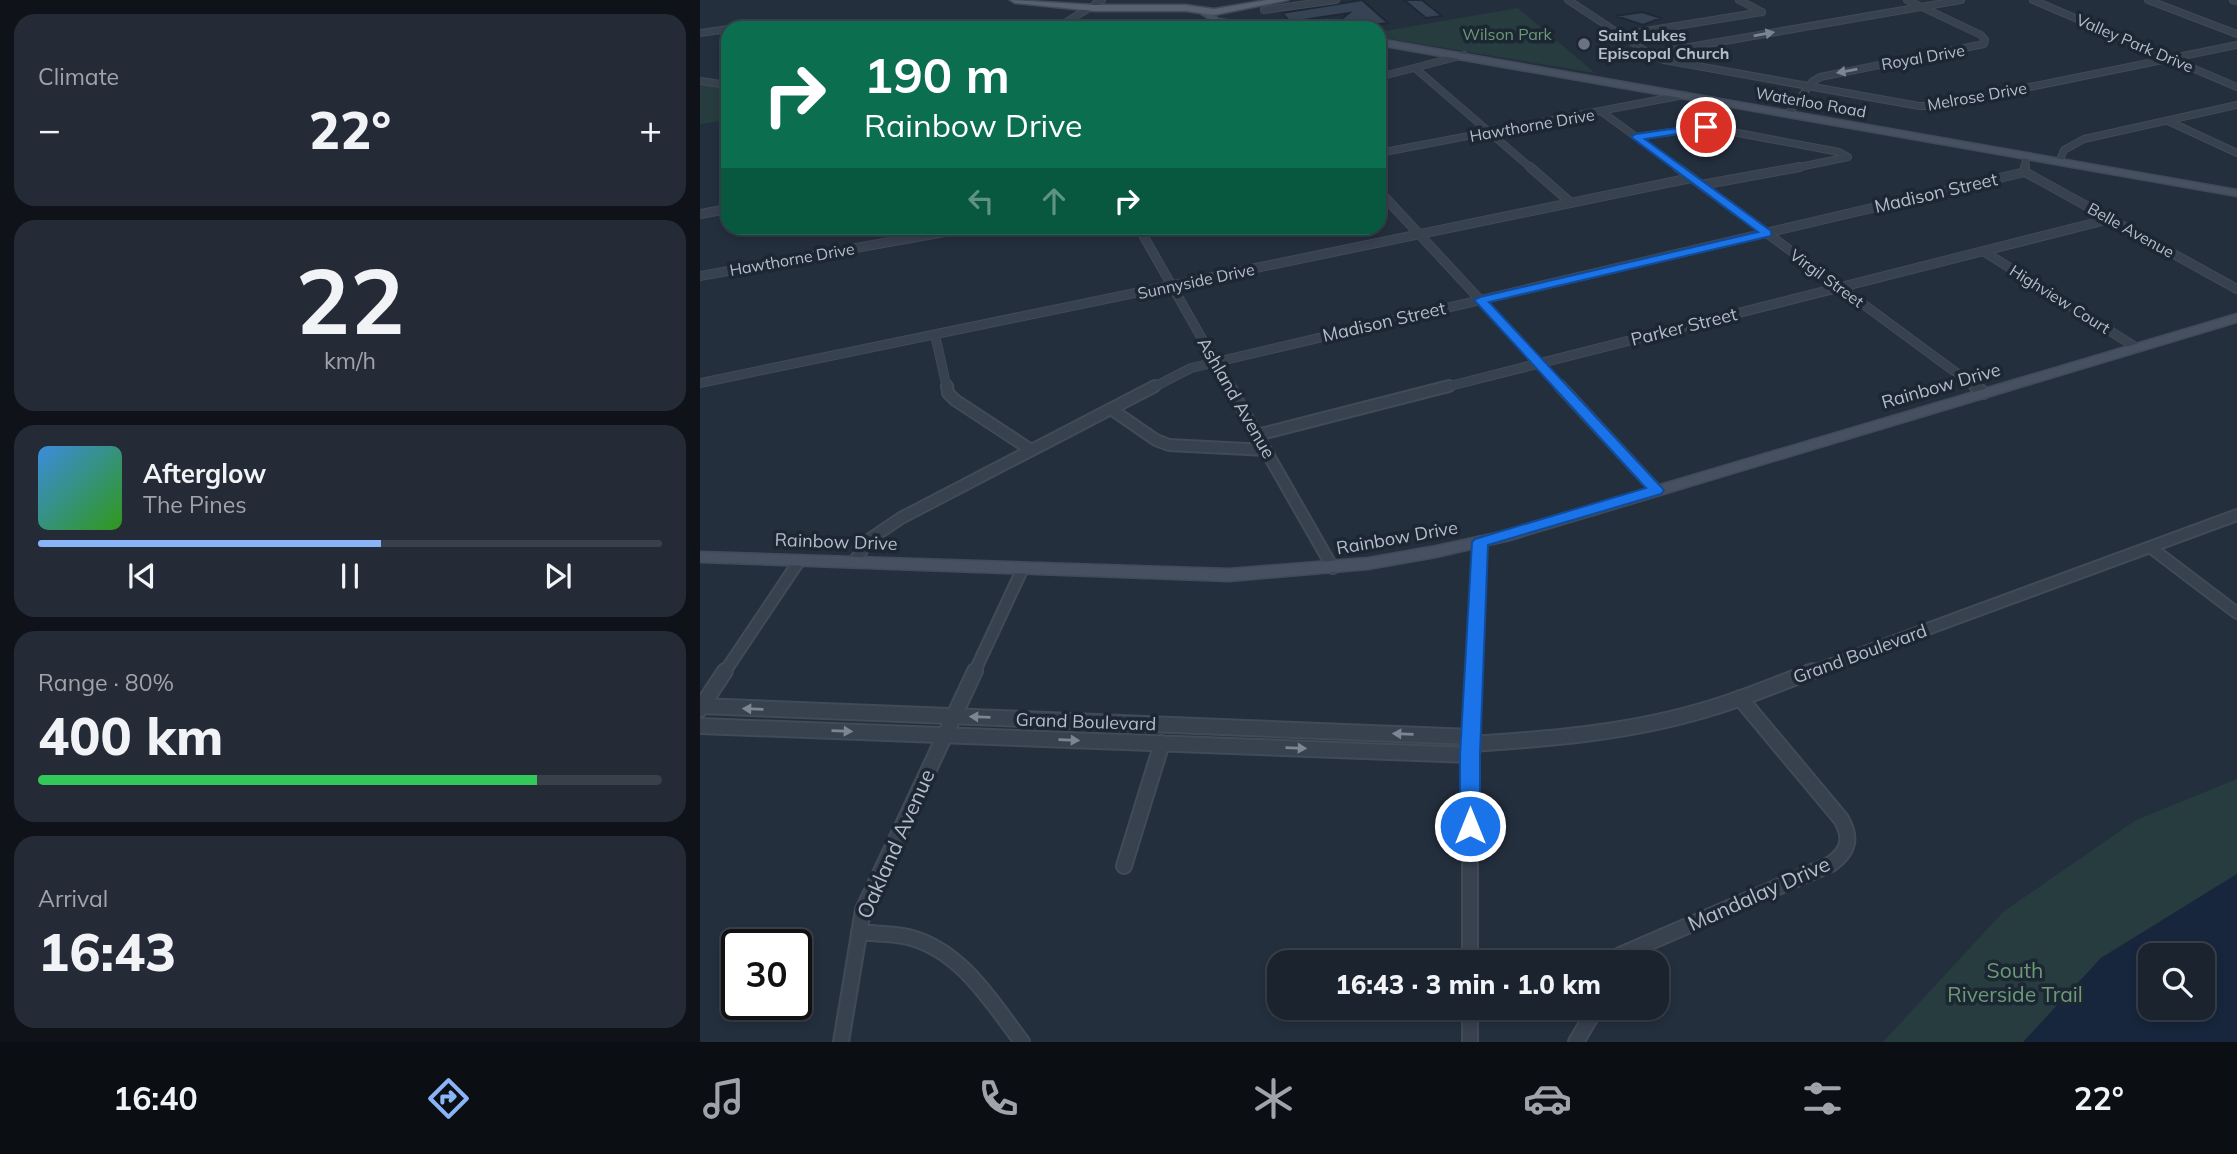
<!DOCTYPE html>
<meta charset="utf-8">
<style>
body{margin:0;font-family:Mulish,sans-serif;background:#242b36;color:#f1f3f6;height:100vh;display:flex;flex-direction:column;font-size:26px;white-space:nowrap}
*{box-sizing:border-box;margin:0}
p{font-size:23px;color:#a0a4aa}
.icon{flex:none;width:38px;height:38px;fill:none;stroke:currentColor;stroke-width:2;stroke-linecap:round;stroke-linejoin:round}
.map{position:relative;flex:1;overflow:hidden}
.drawer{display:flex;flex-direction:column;gap:14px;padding:14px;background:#0f1319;width:700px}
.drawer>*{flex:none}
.hud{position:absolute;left:21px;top:21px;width:665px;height:214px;border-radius:21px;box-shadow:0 4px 10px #0003,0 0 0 2px #39404a;background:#0b6e4f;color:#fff;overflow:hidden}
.tools{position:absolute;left:1438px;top:943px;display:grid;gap:14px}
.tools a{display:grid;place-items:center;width:77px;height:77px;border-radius:14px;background:#1b232e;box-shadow:0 4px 10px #0003,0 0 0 2px #39404a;font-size:35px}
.speed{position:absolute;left:21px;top:929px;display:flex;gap:14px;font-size:35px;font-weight:700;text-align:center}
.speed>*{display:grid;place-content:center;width:91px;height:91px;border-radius:50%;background:#1b232e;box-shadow:0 4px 10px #0003,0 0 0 2px #39404a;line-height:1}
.speed .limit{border:4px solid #111;border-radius:10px;background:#fff;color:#111}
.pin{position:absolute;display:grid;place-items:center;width:60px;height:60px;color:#fff;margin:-30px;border:4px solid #fff;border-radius:50%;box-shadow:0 2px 7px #0007}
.me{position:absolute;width:77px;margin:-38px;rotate:0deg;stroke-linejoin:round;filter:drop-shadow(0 0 5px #0008)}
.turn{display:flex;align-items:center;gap:24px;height:147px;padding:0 28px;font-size:32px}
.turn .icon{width:91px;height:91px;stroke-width:2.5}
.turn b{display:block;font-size:49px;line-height:60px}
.lanes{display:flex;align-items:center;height:66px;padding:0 28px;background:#0003;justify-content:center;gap:35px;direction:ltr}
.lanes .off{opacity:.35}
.big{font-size:52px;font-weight:800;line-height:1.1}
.drawer .card{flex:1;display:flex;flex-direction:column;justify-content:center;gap:10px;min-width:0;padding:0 24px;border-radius:21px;background:#242b36}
.drawer .dial{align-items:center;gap:0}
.dial b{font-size:91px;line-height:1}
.song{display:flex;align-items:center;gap:21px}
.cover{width:84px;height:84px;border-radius:10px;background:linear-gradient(135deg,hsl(210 70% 55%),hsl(110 70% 35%))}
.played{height:7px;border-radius:4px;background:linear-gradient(90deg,#8ab4f8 55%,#39404a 55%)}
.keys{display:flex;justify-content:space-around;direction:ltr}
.heat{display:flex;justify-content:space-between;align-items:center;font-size:38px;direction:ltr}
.charge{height:10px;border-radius:5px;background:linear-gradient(90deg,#34c759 80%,#39404a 0)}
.trip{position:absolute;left:567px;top:950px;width:402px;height:70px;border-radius:21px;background:#1b232e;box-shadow:0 4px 10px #0003,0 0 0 2px #39404a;font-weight:800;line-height:70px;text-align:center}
.dock{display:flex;height:112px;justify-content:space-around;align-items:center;background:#0b0e12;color:#a0a4aa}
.dock .icon{width:49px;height:49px}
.dock .active{color:#8ab4f8}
.dock b{font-size:32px;color:#f1f3f6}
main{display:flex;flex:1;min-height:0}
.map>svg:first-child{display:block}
.green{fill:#263c3f}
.water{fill:#17263c;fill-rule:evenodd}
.building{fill:#364354;stroke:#1f2835;stroke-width:2}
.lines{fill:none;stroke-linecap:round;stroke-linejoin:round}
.minor-far3-casing{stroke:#414a57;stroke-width:8}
.minor-far2-casing{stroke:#414a57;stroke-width:10}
.minor-far1-casing{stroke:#414a57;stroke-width:14}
.minor-casing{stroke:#414a57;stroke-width:18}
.secondary-casing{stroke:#414a57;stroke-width:3}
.primary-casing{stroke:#414a57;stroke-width:3}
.minor-far3{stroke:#38414e;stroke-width:6}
.minor-far2{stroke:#38414e;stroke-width:8}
.minor-far1{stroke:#38414e;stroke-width:10}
.minor{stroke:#38414e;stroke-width:14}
.secondary{fill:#465061;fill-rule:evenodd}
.primary{fill:#56606e;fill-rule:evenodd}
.oneway{fill:#7c8592}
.route{fill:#1a73e8;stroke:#114b97;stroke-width:2}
.worship-dot{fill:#6b7280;stroke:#1d2633;stroke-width:2.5}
.labels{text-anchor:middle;stroke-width:7;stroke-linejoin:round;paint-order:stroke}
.far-park-label{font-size:16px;fill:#6b9a76;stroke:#1d2633}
.far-poi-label{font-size:16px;font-weight:bold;fill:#b4bcc9;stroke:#1d2633;text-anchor:start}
.far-street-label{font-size:16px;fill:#b4bcc9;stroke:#1d2633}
.street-label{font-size:18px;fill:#b4bcc9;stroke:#1d2633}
.near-street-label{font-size:21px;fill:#b4bcc9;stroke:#1d2633}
.near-park-label{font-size:21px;fill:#6b9a76;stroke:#1d2633}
</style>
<main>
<section class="drawer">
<div class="card"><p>Climate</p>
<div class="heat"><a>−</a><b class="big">22°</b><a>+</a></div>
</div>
<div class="card dial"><b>22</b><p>km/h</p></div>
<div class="card">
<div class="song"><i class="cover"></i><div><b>Afterglow</b><p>The Pines</p></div></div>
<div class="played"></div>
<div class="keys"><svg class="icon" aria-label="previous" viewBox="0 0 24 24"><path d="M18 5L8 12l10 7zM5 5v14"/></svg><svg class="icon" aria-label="pause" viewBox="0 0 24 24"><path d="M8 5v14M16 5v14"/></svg><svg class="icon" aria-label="next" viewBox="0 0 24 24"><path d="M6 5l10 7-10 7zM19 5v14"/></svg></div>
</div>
<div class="card"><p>Range · 80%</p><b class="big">400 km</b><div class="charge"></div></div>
<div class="card"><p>Arrival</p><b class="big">16:43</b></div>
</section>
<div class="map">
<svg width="1537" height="1042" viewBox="0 0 1537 1042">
<rect width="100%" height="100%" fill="#242f3e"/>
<path class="green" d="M 818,8 L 895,73 L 679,37 L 679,32 Z
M 0,83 L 28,89 L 28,120 L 0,124 Z
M 1537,779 L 1537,874 L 1401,958 L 1345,1042 L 1183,1042 L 1303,912 L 1436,820 Z"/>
<path class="water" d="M 1537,874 L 1537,1042 L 1323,1042 L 1401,958 ZM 1451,956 L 1503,956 L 1503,1008 L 1451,1008 Z"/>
<path class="building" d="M 662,0 L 688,23 L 647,28 L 639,21 L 649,13 L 590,22 L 582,13 Z
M 704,0 L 722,0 L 742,16 L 726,18 Z
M 942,12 L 961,18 L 943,25 L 916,16 Z"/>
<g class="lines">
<g class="minor-far3-casing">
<path id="minor-far3" d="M 868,0 L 953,56 L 964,60 L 1219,106 L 1236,106 L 1537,45
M 1039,0 L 1062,12
M 1333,0 L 1537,87
M 1448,0 L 1537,34
M 1533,0 L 1537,1
M 395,4 L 402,0
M 564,10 L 636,0
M 38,28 L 84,23 L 104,28
M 357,28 L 389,8
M 0,33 L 28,29
M 921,35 L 1062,12
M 949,54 L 1261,0
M 715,68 L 832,169
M 679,77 L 764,55
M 0,81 L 28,85
M 902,112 L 980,169
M 1089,113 L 1112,82 L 1120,77 L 1284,44 L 1285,40 L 1281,35 L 1207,0
M 1468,121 L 1537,153
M 936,137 L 1006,127 L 1139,152 L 1148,157 L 1090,169
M 679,153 L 984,95
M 1359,162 L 1364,150 L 1384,139 L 1537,105
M 1325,169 L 1326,156"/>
</g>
<g class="minor-far2-casing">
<path id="minor-far2" d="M 830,167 L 871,203
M 977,167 L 1277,388
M 1325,172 L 1537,289
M 1001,185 L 1100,167
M 679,191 L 862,388
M 0,214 L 28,209
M 439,228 L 530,388
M 1283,251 L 1437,348
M 0,276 L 267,228
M 235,335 L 247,388
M 0,383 L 991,178
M 452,388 L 491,368 L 1325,172 L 1325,167
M 742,388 L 1410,219"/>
</g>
<g class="minor-far1-casing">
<path id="minor-far1" d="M 247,386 L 248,393 L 255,400 L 331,450
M 529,386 L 633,568
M 860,386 L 956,490
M 1275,386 L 1284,393
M 411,409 L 456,440 L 469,445 L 566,450
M 557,435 L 749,386
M 1450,547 L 1537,613
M 154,562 L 170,539 L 201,518 L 455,386
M 24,673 L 99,561
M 274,673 L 323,568
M 774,673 L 780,542
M 1108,673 L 1537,515"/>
</g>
<g class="minor-casing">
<path id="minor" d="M 0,706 L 772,737
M 0,709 L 25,671
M 0,726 L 770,755
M 771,744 C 851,739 934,732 1011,708 C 1045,698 1079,683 1113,671
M 424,866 L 462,743
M 159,932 C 175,934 192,933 208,937 C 261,950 291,1001 322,1042
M 770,962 L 770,755 L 774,671
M 910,962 L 920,955 L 1131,864 C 1149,851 1152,838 1141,819 L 1040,698
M 770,1008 L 770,1042
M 141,1042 L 163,910 L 275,671
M 876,1042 L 896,1008"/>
</g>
<g class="secondary-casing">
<path id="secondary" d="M 503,9 L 519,19 L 576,28 C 549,28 523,29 500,13 L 499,11 Z
M 679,39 L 1537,190 L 1537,196 L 679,45 Z
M 1537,314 L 1537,322 L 810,540 L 736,557 L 668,569 L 529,581 L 0,562 L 0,552 L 529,569 L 668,558 L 736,546 L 801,532 Z"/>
</g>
<g class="primary-casing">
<path id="primary" d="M 310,0 L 394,5 L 486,5 L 514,9 L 567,0 L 588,0 L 514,15 L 486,11 L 394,11 L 315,3 Z"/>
</g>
<use href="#minor-far3" class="minor-far3"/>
<use href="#minor-far2" class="minor-far2"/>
<use href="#minor-far1" class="minor-far1"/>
<use href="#minor" class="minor"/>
<use href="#secondary" class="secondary"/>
<use href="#primary" class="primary"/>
</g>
<defs><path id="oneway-solid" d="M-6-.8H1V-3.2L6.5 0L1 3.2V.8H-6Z" transform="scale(1.75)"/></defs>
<g class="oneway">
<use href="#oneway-solid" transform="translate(1064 34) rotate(-10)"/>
<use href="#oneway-solid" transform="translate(1147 71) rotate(170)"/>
<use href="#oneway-solid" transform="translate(53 709) rotate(-178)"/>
<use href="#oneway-solid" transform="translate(280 717) rotate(-178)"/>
<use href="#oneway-solid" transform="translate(142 731) rotate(2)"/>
<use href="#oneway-solid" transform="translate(703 734) rotate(-178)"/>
<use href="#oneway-solid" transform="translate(369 740) rotate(2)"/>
<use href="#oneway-solid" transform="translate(596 748) rotate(2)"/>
</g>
<path class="route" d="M 1006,124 L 1011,127 L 1009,129 L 945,139 L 1071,231 L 1071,236 L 789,302 L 964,490 L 961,494 L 788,545 L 780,755 L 780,826 L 777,832 L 770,834 L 763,832 L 760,826 L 760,755 L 772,542 L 775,539 L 946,488 L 774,300 L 780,297 L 1058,232 L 931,137 L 936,134 Z"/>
<circle class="worship-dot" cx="884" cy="44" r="7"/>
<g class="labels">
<g class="far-park-label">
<text x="807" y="40">Wilson Park</text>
</g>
<g class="far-poi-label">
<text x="898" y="41">Saint Lukes<tspan x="898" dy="18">Episcopal Church</tspan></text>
</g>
<g class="far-street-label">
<text transform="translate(1435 43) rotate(23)" y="6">Valley Park Drive</text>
<text transform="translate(1223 57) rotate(-10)" y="6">Royal Drive</text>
<text transform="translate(1277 96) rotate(-10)" y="6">Melrose Drive</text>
<text transform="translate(1111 102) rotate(10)" y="6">Waterloo Road</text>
<text transform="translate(832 125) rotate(-10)" y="6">Hawthorne Drive</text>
<text transform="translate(1431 230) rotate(29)" y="6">Belle Avenue</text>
<text transform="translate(92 259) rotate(-10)" y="6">Hawthorne Drive</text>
<text transform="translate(1127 278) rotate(36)" y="6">Virgil Street</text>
<text transform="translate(496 281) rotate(-12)" y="6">Sunnyside Drive</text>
<text transform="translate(1360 299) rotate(32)" y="6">Highview Court</text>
</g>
<g class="street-label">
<text transform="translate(1236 193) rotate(-13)" y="6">Madison Street</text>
<text transform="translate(684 322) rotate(-13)" y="6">Madison Street</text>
<text transform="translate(984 327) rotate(-14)" y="6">Parker Street</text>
<text transform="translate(1241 386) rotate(-16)" y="6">Rainbow Drive</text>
<text transform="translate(536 398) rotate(60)" y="6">Ashland Avenue</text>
<text transform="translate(697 538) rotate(-10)" y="6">Rainbow Drive</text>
<text transform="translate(136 542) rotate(2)" y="6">Rainbow Drive</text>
<text transform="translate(1160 654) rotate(-20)" y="6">Grand Boulevard</text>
<text transform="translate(386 722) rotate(2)" y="6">Grand Boulevard</text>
</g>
<g class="near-street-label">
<text transform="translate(196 844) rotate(-66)" y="7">Oakland Avenue</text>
<text transform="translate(1059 894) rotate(-24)" y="7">Mandalay Drive</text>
</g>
<g class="near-park-label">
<text x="1315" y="978">South<tspan x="1315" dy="24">Riverside Trail</tspan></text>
</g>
</g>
</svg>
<div class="tools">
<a><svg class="icon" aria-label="search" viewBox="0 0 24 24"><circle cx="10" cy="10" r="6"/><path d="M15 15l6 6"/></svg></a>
</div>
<div class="speed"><div class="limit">30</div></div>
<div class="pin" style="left:1006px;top:127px;background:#d93025"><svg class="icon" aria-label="arrive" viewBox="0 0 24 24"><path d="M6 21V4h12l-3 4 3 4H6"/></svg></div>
<svg class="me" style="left:770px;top:826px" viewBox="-20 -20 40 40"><circle r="17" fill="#1a73e8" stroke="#fff" stroke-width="3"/><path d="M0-11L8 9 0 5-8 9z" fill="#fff"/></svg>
<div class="trip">16:43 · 3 min · 1.0 km</div>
<div class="hud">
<div class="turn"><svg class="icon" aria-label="right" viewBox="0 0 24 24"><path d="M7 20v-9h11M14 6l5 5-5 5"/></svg><div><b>190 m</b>Rainbow Drive</div></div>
<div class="lanes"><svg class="icon off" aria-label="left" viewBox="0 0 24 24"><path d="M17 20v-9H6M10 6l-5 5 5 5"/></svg><svg class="icon off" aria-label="ahead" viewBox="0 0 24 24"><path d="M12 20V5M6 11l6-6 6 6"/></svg><svg class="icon" aria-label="right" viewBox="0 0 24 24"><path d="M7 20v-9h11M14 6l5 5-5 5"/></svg></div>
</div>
</div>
</main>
<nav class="dock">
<b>16:40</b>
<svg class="icon active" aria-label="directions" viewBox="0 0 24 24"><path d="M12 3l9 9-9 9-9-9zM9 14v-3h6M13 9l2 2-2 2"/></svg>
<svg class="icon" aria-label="music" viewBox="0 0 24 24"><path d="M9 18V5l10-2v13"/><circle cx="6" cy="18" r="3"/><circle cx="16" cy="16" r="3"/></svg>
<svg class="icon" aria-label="phone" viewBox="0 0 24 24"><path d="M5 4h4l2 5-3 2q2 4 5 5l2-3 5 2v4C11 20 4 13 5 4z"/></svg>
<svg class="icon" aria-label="climate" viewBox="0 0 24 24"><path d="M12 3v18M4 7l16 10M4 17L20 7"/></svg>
<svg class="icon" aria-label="car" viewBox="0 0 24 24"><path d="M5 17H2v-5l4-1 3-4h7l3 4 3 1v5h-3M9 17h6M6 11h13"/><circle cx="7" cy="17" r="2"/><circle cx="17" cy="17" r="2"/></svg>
<svg class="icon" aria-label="filters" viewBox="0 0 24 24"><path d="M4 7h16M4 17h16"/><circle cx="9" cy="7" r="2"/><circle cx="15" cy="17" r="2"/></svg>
<b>22°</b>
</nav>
